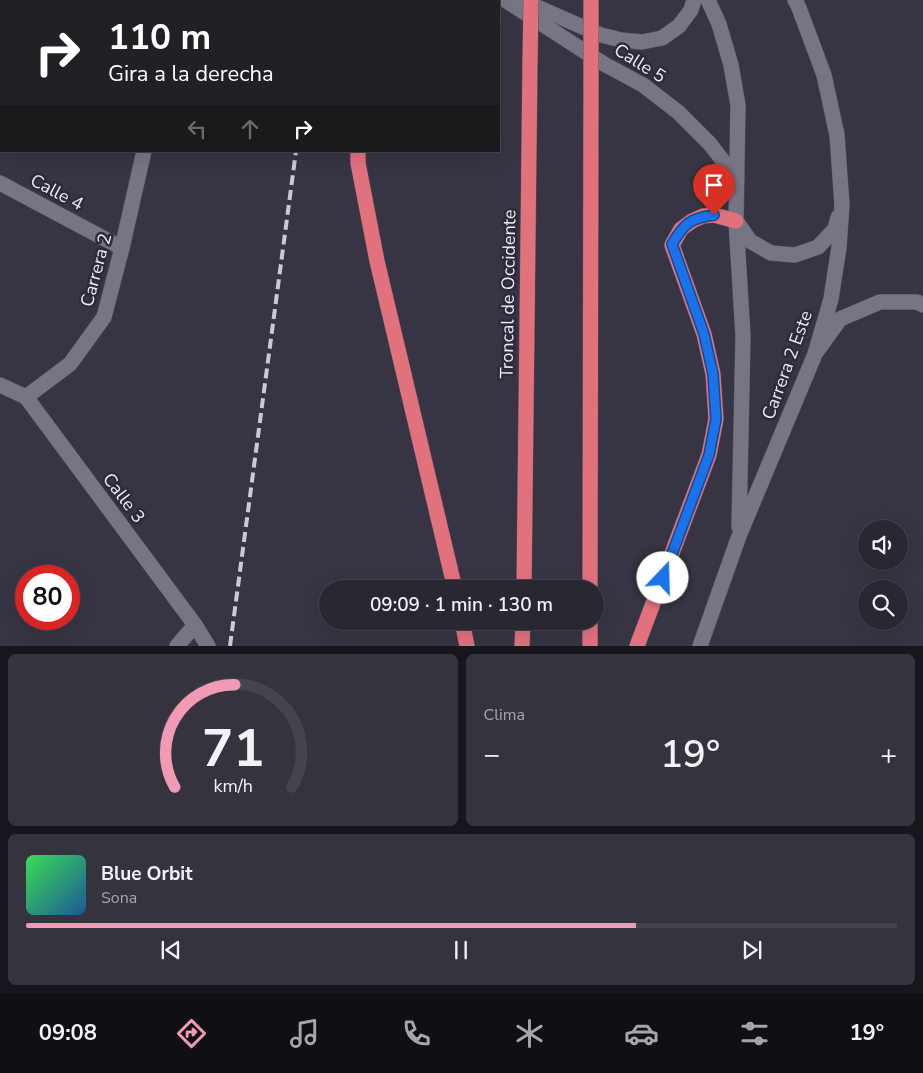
<!DOCTYPE html>
<html lang="es">
<meta charset="utf-8">
<style>
body{margin:0;font-family:"Nunito Sans",sans-serif;background:#35343e;color:#f1f3f6;height:100vh;display:flex;flex-direction:column;font-size:19px;white-space:nowrap}
*{box-sizing:border-box;margin:0}
p{font-size:16px;color:#a5a6ac}
.icon{flex:none;width:28px;height:28px;fill:none;stroke:currentColor;stroke-width:2;stroke-linecap:round;stroke-linejoin:round}
.map{position:relative;height:646px;overflow:hidden}
.drawer{display:flex;flex-direction:column;gap:8px;padding:8px;background:#17161c;flex:1}
.drawer>*{flex:none}
.top-card{position:absolute;left:0px;top:0px;width:500px;height:152px;box-shadow:0 5px 20px #0002,0 0 0 1px #45444d;background:#202124;color:#fff;overflow:hidden}
.controls{position:absolute;left:858px;top:520px;display:grid;gap:10px}
.controls a{display:grid;place-items:center;width:50px;height:50px;border-radius:50%;background:#292832;box-shadow:0 5px 20px #0002,0 0 0 1px #45444d;font-size:25px}
.speed{position:absolute;left:15px;top:565px;display:flex;gap:10px;font-size:25px;font-weight:700;text-align:center}
.speed>*{display:grid;place-content:center;width:65px;height:65px;border-radius:50%;background:#292832;box-shadow:0 5px 20px #0002,0 0 0 1px #45444d;line-height:1}
.speed .limit{border:8px solid #d22;background:#fff;color:#111}
.pin{position:absolute;display:grid;place-items:center;width:42px;height:42px;color:#fff;margin:-51px -21px;border-radius:50% 50% 50% 0;rotate:-45deg;box-shadow:0 0 5px #0007}
.pin .icon{rotate:45deg}
.me{position:absolute;width:55px;margin:-28px;rotate:21deg;stroke-linejoin:round;filter:drop-shadow(0 0 4px #0008)}
.turn{display:flex;align-items:center;gap:18px;height:105px;padding:0 25px;font-size:22px}
.turn .icon{width:65px;height:65px;stroke-width:2.5}
.turn b{display:block;font-size:35px;line-height:42px}
.lanes{display:flex;align-items:center;height:48px;padding:0 25px;background:#0003;justify-content:center;gap:25px;direction:ltr}
.lanes .off{opacity:.35}
.big{font-size:38px;font-weight:600;line-height:1.1}
.drawer .card{flex:1;display:flex;flex-direction:column;justify-content:center;gap:8px;min-width:0;padding:0 18px;border-radius:8px;background:#35343e}
.drawer .dial{align-items:center;gap:0}
.dial svg{height:130px;overflow:visible;fill:none;stroke:#45444d;stroke-width:7;stroke-linecap:round;text-anchor:middle}
.dial text{fill:#f1f3f6;stroke:none}
.song{display:flex;align-items:center;gap:15px}
.cover{width:60px;height:60px;border-radius:8px;background:linear-gradient(135deg,hsl(130 70% 55%),hsl(210 70% 35%))}
.played{height:5px;border-radius:2px;background:linear-gradient(90deg,#f09ab5 70%,#45444d 70%)}
.keys{display:flex;justify-content:space-around;direction:ltr}
.heat{display:flex;justify-content:space-between;align-items:center;font-size:28px;direction:ltr}
.drawer .tiles{flex:1;display:grid;gap:8px;grid-template-columns:1fr 1fr}
.card:last-child{grid-column:span 2}
.trip{position:absolute;left:319px;top:580px;width:285px;height:50px;border-radius:25px;background:#292832;box-shadow:0 5px 20px #0002,0 0 0 1px #45444d;font-weight:600;line-height:50px;text-align:center}
.dock{display:flex;height:80px;justify-content:space-around;align-items:center;background:#101014;color:#a5a6ac}
.dock .icon{width:35px;height:35px}
.dock .current{color:#f09ab5}
.dock b{font-size:22px;color:#f1f3f6}
.map>svg:first-child{display:block}
.lines{fill:none;stroke-linecap:round;stroke-linejoin:round}
.service-casing{stroke:#54535e;stroke-width:11}
.minor-casing{stroke:#54535e;stroke-width:16}
.tertiary-casing{stroke:#54535e;stroke-width:16}
.trunk-casing{stroke:#54535e;stroke-width:16}
.service{stroke:#767584;stroke-width:10}
.minor{stroke:#767584;stroke-width:15}
.tertiary{stroke:#767584;stroke-width:15}
.trunk{stroke:#e2717e;stroke-width:15}
.rail{stroke:#cbcad4;stroke-width:4;stroke-dasharray:10 5;stroke-linecap:butt}
.trunk-bridge-casing{stroke:#54535e;stroke-width:16;stroke-linecap:butt}
.trunk-bridge{stroke:#e2717e;stroke-width:15}
.route-casing{stroke:#114b97;stroke-width:12}
.route{stroke:#1a73e8;stroke-width:9}
.labels{text-anchor:middle;stroke-width:5;stroke-linejoin:round;paint-order:stroke}
.street-label{font-size:18px;fill:#ecebf4;stroke:#2d2b39}
</style>
<div class="map">
<svg width="923" height="646" viewBox="0 0 923 646">
<rect width="100%" height="100%" fill="#373543"/>
<g class="lines">
<g class="service-casing">
<path id="service" d="M 0,30 L 1,31"/>
</g>
<g class="minor-casing">
<path id="minor" d="M 0,183 L 122,248
M 817,351 L 840,319 L 880,302 L 917,302 L 923,305
M 0,385 L 26,397
M 177,646 L 195,625"/>
</g>
<g class="tertiary-casing">
<path id="tertiary" d="M 505,0 L 604,64 L 643,85 L 678,112 L 710,144 L 737,179
M 521,0 L 601,35 L 621,40 L 642,42 L 662,38 L 679,26 L 691,10 L 694,0
M 708,0 L 719,24 L 731,65 L 738,105 L 736,221 L 743,336 L 739,527
M 178,1 L 178,0
M 420,1 L 422,0
M 144,151 L 122,248 L 104,317 L 70,364 L 26,397 L 195,625 L 208,646
M 737,222 L 750,241 L 771,253 L 795,255 L 818,247 L 835,229 L 838,217
M 700,646 L 739,536 L 815,354 L 831,299 L 839,247 L 842,205 L 837,135 L 824,75 L 799,8 L 795,0"/>
</g>
<g class="trunk-casing">
<path id="trunk" d="M 371,1 L 371,0
M 358,151 L 358,163 L 377,261 L 455,589
M 524,589 L 530,61
M 590,589 L 591,85
M 462,621 L 467,646
M 522,646 L 523,621
M 590,646 L 590,621
M 637,646 L 709,455 L 716,419 L 713,374 L 704,334 L 672,245 L 681,229 L 692,221 L 703,216 L 714,215 L 736,221"/>
</g>
<use href="#service" class="service"/>
<use href="#minor" class="minor"/>
<use href="#tertiary" class="tertiary"/>
<use href="#trunk" class="trunk"/>
<path class="rail" d="M 316,1 L 316,0
M 230,646 L 296,151"/>
<g class="trunk-bridge-casing">
<path id="trunk-bridge" d="M 530,61 L 531,0
M 591,85 L 591,1"/>
</g>
<use href="#trunk-bridge" class="trunk-bridge"/>
</g>
<g class="lines">
<g class="route-casing">
<path id="route" d="M 663,578 L 709,455 L 716,419 L 713,374 L 704,334 L 672,244 C 684,224 690,218 714,215"/>
</g>
<use href="#route" class="route"/>
</g>
<g class="labels">
<g class="street-label">
<text transform="translate(640 63) rotate(32)" y="6">Calle 5</text>
<text transform="translate(57 192) rotate(28)" y="6">Calle 4</text>
<text transform="translate(96 270) rotate(-75)" y="6">Carrera 2</text>
<text transform="translate(508 294) rotate(-89)" y="6">Troncal de Occidente</text>
<text transform="translate(787 365) rotate(-70)" y="6">Carrera 2 Este</text>
<text transform="translate(124 498) rotate(53)" y="6">Calle 3</text>
</g>
</g>
</svg>
<div class="controls">
<a><svg class="icon" aria-label="sound" viewBox="0 0 24 24"><path d="M4 9h4l5-4v14l-5-4H4zM17 9q2 3 0 6"/></svg></a>
<a><svg class="icon" aria-label="search" viewBox="0 0 24 24"><circle cx="10" cy="10" r="6"/><path d="M15 15l6 6"/></svg></a>
</div>
<div class="speed"><div class="limit">80</div></div>
<div class="pin" style="left:714px;top:215px;background:#d93025"><svg class="icon" aria-label="arrive" viewBox="0 0 24 24"><path d="M6 21V4h12l-3 4 3 4H6"/></svg></div>
<svg class="me" style="left:663px;top:578px" viewBox="-20 -20 40 40"><circle r="19" fill="#fff"/><path d="M0-13L10 11 0 6-10 11z" fill="#1a73e8"/></svg>
<div class="trip">09:09 · 1 min · 130 m</div>
<div class="top-card">
<div class="turn"><svg class="icon" aria-label="right" viewBox="0 0 24 24"><path d="M7 20v-9h11M14 6l5 5-5 5"/></svg><div><b>110 m</b>Gira a la derecha</div></div>
<div class="lanes"><svg class="icon off" aria-label="left" viewBox="0 0 24 24"><path d="M17 20v-9H6M10 6l-5 5 5 5"/></svg><svg class="icon off" aria-label="ahead" viewBox="0 0 24 24"><path d="M12 20V5M6 11l6-6 6 6"/></svg><svg class="icon" aria-label="right" viewBox="0 0 24 24"><path d="M7 20v-9h11M14 6l5 5-5 5"/></svg></div>
</div>
</div>
<section class="drawer">
<div class="tiles">
<div class="card dial"><svg viewBox="0 0 100 80">
<path d="M14 69A42 42 0 1 1 86 69"/>
<path d="M14 69A42 42 0 0 1 51 6" stroke="#f09ab5"/>
<text x="50" y="56" font-size="32" font-weight="700">71</text>
<text x="50" y="72" font-size="11">km/h</text>
</svg></div>
<div class="card"><p>Clima</p>
<div class="heat"><a>−</a><b class="big">19°</b><a>+</a></div>
</div>
<div class="card">
<div class="song"><i class="cover"></i><div><b>Blue Orbit</b><p>Sona</p></div></div>
<div class="played"></div>
<div class="keys"><svg class="icon" aria-label="previous" viewBox="0 0 24 24"><path d="M18 5L8 12l10 7zM5 5v14"/></svg><svg class="icon" aria-label="pause" viewBox="0 0 24 24"><path d="M8 5v14M16 5v14"/></svg><svg class="icon" aria-label="next" viewBox="0 0 24 24"><path d="M6 5l10 7-10 7zM19 5v14"/></svg></div>
</div>
</div>
</section>
<nav class="dock">
<b>09:08</b>
<svg class="icon current" aria-label="directions" viewBox="0 0 24 24"><path d="M12 3l9 9-9 9-9-9zM9 14v-3h6M13 9l2 2-2 2"/></svg>
<svg class="icon" aria-label="music" viewBox="0 0 24 24"><path d="M9 18V5l10-2v13"/><circle cx="6" cy="18" r="3"/><circle cx="16" cy="16" r="3"/></svg>
<svg class="icon" aria-label="phone" viewBox="0 0 24 24"><path d="M5 4h4l2 5-3 2q2 4 5 5l2-3 5 2v4C11 20 4 13 5 4z"/></svg>
<svg class="icon" aria-label="climate" viewBox="0 0 24 24"><path d="M12 3v18M4 7l16 10M4 17L20 7"/></svg>
<svg class="icon" aria-label="car" viewBox="0 0 24 24"><path d="M5 17H2v-5l4-1 3-4h7l3 4 3 1v5h-3M9 17h6M6 11h13"/><circle cx="7" cy="17" r="2"/><circle cx="17" cy="17" r="2"/></svg>
<svg class="icon" aria-label="filters" viewBox="0 0 24 24"><path d="M4 7h16M4 17h16"/><circle cx="9" cy="7" r="2"/><circle cx="15" cy="17" r="2"/></svg>
<b>19°</b>
</nav>
